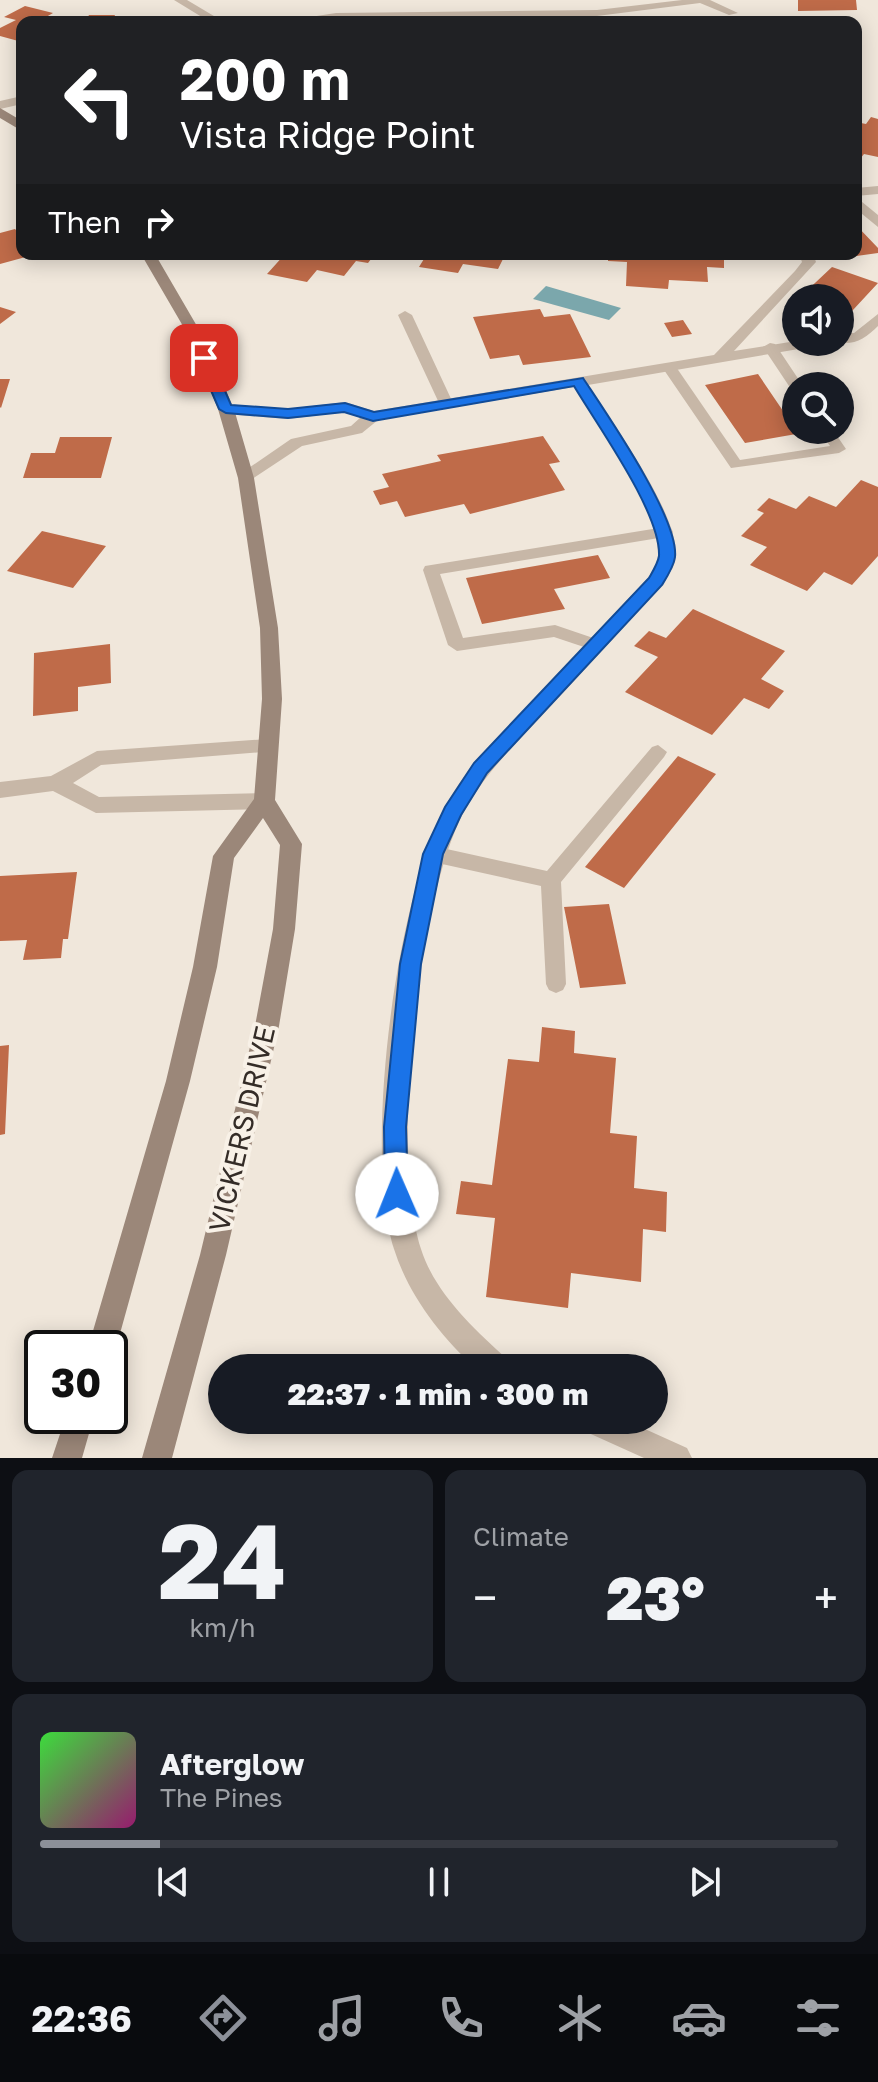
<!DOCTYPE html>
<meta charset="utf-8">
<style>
body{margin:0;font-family:"Golos Text",sans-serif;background:#20242c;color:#f1f3f6;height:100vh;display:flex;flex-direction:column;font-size:30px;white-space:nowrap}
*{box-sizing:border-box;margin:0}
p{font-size:26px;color:#9ea1a6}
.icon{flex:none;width:44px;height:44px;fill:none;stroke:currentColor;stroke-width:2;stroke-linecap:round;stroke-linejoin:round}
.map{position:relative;height:1458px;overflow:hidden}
.drawer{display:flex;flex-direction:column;gap:12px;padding:12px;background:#0d0f14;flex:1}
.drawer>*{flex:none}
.hud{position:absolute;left:16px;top:16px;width:846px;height:244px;border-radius:16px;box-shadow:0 4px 20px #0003;background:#202124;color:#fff;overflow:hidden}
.tools{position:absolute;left:782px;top:284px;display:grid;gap:16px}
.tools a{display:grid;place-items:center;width:72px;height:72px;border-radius:50%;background:#171b24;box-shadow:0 4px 20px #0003;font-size:40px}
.speed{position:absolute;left:24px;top:1330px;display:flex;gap:16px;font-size:40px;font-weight:700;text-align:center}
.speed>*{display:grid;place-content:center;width:104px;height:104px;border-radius:50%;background:#171b24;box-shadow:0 4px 20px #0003;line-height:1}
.speed .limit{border:4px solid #111;border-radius:12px;background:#fff;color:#111}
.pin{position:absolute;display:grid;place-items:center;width:68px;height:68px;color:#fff;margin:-34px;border-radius:16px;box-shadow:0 4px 12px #0006}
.me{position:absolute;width:88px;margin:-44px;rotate:359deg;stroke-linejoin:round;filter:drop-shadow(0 0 6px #0008)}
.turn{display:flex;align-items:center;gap:28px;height:168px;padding:0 32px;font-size:36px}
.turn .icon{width:104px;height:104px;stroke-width:2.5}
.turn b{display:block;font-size:56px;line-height:68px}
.then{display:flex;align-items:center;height:76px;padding:0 32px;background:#0003;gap:16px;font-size:30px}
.big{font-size:60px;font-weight:800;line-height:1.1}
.drawer .card{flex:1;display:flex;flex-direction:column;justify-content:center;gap:12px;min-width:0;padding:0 28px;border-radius:16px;background:#20242c}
.drawer .dial{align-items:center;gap:0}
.dial b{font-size:104px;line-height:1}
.song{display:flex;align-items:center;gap:24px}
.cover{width:96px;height:96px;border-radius:12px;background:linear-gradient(135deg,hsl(120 70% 55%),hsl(320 70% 35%))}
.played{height:8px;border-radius:4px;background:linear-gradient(90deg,#8c9099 15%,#363941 15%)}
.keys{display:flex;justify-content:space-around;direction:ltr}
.heat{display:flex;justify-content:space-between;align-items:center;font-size:44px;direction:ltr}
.drawer .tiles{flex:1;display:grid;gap:12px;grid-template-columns:1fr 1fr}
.card:last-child{grid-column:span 2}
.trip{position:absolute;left:208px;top:1354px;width:460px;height:80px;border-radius:40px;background:#171b24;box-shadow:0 4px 20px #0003;font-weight:800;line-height:80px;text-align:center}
.tab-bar{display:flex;height:128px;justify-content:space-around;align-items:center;background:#090b0e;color:#9ea1a6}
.tab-bar .icon{width:56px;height:56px}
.tab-bar .on{color:#8c9099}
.tab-bar b{font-size:36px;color:#f1f3f6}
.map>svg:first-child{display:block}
.water{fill:#7ba7ac}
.building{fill:#bf6b49}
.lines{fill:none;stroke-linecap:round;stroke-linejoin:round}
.lane{fill:#c7b7a7;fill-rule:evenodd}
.street{fill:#c7b7a7;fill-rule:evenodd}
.secondary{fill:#9b8779;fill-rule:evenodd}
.route{fill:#1a73e8;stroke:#114b97;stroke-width:2}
.labels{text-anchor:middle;stroke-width:8;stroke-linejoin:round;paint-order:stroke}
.near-street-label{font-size:28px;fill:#342c27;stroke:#f8f1e7}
</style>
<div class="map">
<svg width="878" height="1458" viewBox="0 0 878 1458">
<rect width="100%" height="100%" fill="#f0e7db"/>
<path class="water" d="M 546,286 L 621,308 L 609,320 L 533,299 Z"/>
<path class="building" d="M 798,0 L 856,0 L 857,10 L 798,11 Z
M 25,6 L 53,13 L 41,20 L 46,22 L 22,22 L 22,42 L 0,36 L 0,28 L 16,20 L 4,17 Z
M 89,15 L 115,15 L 112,22 L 85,22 Z
M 871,117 L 878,119 L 878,157 L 864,154 L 860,159 L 856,158 L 856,122 L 866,124 Z
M 856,225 L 878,248 L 878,253 L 835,259 L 830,254 L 856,254 Z
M 15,229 L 22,237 L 22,254 L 33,255 L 0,264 L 0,233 Z
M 285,254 L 375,254 L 368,263 L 356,261 L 344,276 L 317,270 L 307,282 L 267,274 Z
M 427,254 L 525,254 L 522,259 L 504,257 L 498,269 L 463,264 L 458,273 L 419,267 Z
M 608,254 L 724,256 L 724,268 L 707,267 L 708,282 L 669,280 L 668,289 L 626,286 L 627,262 L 608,261 Z
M 832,267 L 878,283 L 840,324 L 840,298 L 799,298 Z
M 0,307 L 16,312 L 0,324 Z
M 540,309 L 544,317 L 570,314 L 591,357 L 523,365 L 519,355 L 490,359 L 473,317 Z
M 683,320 L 692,334 L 672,337 L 664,323 Z
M 758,374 L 796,430 L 802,433 L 745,443 L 705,385 Z
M 0,379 L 10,379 L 1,408 L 0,407 Z
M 543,436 L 560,462 L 549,464 L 565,490 L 470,514 L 464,504 L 405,517 L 397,501 L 380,505 L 373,491 L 389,487 L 382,474 L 441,461 L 437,455 Z
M 60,437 L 112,437 L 101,478 L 23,478 L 31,453 L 55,453 Z
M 861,480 L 878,487 L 878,556 L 852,585 L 824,572 L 807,591 L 750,565 L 767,547 L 741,536 L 764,513 L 757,510 L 769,498 L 796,509 L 809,496 L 836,507 Z
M 42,531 L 106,546 L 73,588 L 7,571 Z
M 598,555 L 610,578 L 554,589 L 565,609 L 482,624 L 466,578 Z
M 693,609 L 785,651 L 761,679 L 784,691 L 769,709 L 744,698 L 712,735 L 625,692 L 658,657 L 634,646 L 649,631 L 666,638 Z
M 110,644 L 111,683 L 78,687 L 78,711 L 33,716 L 34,653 Z
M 678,756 L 716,774 L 624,888 L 585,867 Z
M 77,872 L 68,939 L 63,939 L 61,958 L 23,960 L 27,940 L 0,941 L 0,876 Z
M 609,904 L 626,984 L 580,988 L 564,907 Z
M 542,1027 L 575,1031 L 574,1053 L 616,1058 L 610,1133 L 637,1136 L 634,1188 L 667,1192 L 666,1232 L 643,1229 L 641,1282 L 571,1273 L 568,1308 L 486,1297 L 495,1218 L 456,1214 L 461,1181 L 492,1185 L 508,1059 L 539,1062 Z
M 9,1045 L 5,1134 L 0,1135 L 0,1046 Z"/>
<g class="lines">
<path class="lane" d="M 878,186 L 878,194 L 856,196 L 856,188 Z
M 405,311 L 412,315 L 453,403 L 451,406 L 446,407 L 439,403 L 398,315 Z
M 770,343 L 775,344 L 803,386 L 796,386 L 796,390 L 791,389 L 763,347 Z
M 669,363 L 674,364 L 740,460 L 830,446 L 819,430 L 833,430 L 846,449 L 839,453 L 731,468 L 662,367 Z
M 665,527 L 671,528 L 673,532 L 671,536 L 440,574 L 463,638 L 555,625 L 602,641 L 605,645 L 602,649 L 596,651 L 554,637 L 457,651 L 448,645 L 423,570 L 425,566 Z
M 658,745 L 667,752 L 664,757 L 561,882 L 566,984 L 563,990 L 556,993 L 549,990 L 546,984 L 541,886 L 433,862 L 426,859 L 423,854 L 426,849 L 433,846 L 547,871 L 652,747 Z"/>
<path class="street" d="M 174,0 L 187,0 L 224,22 L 210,22 Z
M 682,0 L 710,0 L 738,13 L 729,15 L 700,3 L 597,16 L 388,17 L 278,22 L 336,13 L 597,10 Z
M 22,96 L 22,104 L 0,109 L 0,101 Z
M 856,197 L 878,215 L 878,227 L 856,209 Z
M 799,254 L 813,254 L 816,262 L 734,351 L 796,341 L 825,342 L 822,345 L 588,385 C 612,423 679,513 676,557 C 675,567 667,577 662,585 C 624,627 585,669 547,710 C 519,740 490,768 469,803 C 417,886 390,1156 421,1249 C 435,1293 473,1328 506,1358 L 510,1368 L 475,1368 C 440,1335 409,1296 394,1249 C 362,1148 397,883 453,793 C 474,759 504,731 532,702 C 571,661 609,619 648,578 C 652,571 658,564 658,555 C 659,509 599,427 574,387 L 378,420 L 362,433 L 302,446 L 246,483 L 240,482 L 240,474 L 291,439 L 351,426 L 361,417 L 344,412 L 288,419 L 226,414 L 218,409 L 226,404 L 288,409 L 345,402 L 374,411 L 714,355 L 795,271 L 802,262 Z
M 878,314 L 878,326 C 865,339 854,346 835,342 L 840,342 L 840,334 L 854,333 Z
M 268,739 L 278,746 L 275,751 L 101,765 L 73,783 L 99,797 L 264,793 L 271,795 L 274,801 L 271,807 L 264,809 L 96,813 L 53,791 L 0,798 L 0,782 L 51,776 L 97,751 Z
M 578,1420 L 625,1420 L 687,1448 L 692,1458 L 644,1458 L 582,1430 Z"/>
<path class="secondary" d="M 0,108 L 22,121 L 22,131 L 0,118 Z
M 141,254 L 155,254 L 201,333 L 234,409 L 254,478 L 278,628 L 282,699 L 275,800 L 302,844 L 295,929 L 279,1026 L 226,1255 L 172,1458 L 142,1458 L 200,1255 L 255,1026 L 273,929 L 280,845 L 263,818 L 234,858 L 217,967 L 190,1081 L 116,1348 L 110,1359 L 110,1348 L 88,1348 L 166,1081 L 193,967 L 213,856 L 254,799 L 262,699 L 260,628 L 238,478 L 218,409 L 187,333 Z
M 66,1416 L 94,1416 L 82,1458 L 52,1458 Z"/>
</g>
<path class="route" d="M 199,355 L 211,358 L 231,405 L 288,409 L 345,403 L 374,412 L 583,378 C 606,413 679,518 675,557 C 674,566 667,577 662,585 L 487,773 L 461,815 L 443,854 L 421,964 L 406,1127 L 408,1194 L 405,1202 L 397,1205 L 388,1202 L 385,1194 L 384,1127 L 400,964 L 423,854 L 445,807 L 474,763 L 649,578 C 653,571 658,563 659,556 C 661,513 597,425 574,386 L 373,421 L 344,412 L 288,418 L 226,413 L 219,409 L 197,358 Z"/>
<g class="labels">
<g class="near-street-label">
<text transform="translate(242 1129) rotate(-77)" y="10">VICKERS DRIVE</text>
</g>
</g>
</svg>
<div class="tools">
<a><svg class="icon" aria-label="sound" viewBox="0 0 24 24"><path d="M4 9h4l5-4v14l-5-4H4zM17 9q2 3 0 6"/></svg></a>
<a><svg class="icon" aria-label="search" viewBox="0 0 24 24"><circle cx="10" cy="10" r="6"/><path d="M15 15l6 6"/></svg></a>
</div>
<div class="speed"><div class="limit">30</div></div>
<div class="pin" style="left:204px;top:358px;background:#d93025"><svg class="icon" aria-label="arrive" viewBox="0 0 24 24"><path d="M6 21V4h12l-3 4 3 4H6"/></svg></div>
<svg class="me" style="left:397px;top:1194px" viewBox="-20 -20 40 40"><circle r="19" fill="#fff"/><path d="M0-13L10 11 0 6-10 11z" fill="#1a73e8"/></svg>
<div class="trip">22:37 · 1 min · 300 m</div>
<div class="hud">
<div class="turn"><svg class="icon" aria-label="left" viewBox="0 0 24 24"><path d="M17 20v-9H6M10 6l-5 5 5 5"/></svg><div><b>200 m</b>Vista Ridge Point</div></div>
<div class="then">Then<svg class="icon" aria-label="right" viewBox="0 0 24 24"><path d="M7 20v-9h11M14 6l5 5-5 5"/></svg></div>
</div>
</div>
<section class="drawer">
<div class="tiles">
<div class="card dial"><b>24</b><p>km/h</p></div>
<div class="card"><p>Climate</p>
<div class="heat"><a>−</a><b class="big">23°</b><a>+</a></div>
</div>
<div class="card">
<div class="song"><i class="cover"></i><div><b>Afterglow</b><p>The Pines</p></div></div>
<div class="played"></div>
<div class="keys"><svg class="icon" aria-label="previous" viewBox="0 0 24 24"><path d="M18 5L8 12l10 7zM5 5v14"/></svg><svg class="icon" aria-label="pause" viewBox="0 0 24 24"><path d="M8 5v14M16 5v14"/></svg><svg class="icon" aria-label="next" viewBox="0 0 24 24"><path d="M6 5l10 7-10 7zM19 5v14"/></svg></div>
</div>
</div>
</section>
<nav class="tab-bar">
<b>22:36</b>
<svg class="icon on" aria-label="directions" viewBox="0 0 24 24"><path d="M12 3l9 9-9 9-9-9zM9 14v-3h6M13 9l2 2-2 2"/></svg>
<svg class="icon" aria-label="music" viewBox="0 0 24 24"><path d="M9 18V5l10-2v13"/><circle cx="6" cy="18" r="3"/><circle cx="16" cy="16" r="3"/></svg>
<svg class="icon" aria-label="phone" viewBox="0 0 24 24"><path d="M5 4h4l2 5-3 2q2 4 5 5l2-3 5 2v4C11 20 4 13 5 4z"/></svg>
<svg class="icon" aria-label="climate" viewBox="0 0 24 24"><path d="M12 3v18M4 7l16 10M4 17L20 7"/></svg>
<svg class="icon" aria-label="car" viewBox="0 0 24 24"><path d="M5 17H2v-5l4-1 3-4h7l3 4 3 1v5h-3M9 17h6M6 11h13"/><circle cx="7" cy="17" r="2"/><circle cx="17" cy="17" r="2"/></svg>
<svg class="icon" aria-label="filters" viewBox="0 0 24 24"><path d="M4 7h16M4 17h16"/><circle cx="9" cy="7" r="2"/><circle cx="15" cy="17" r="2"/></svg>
</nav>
